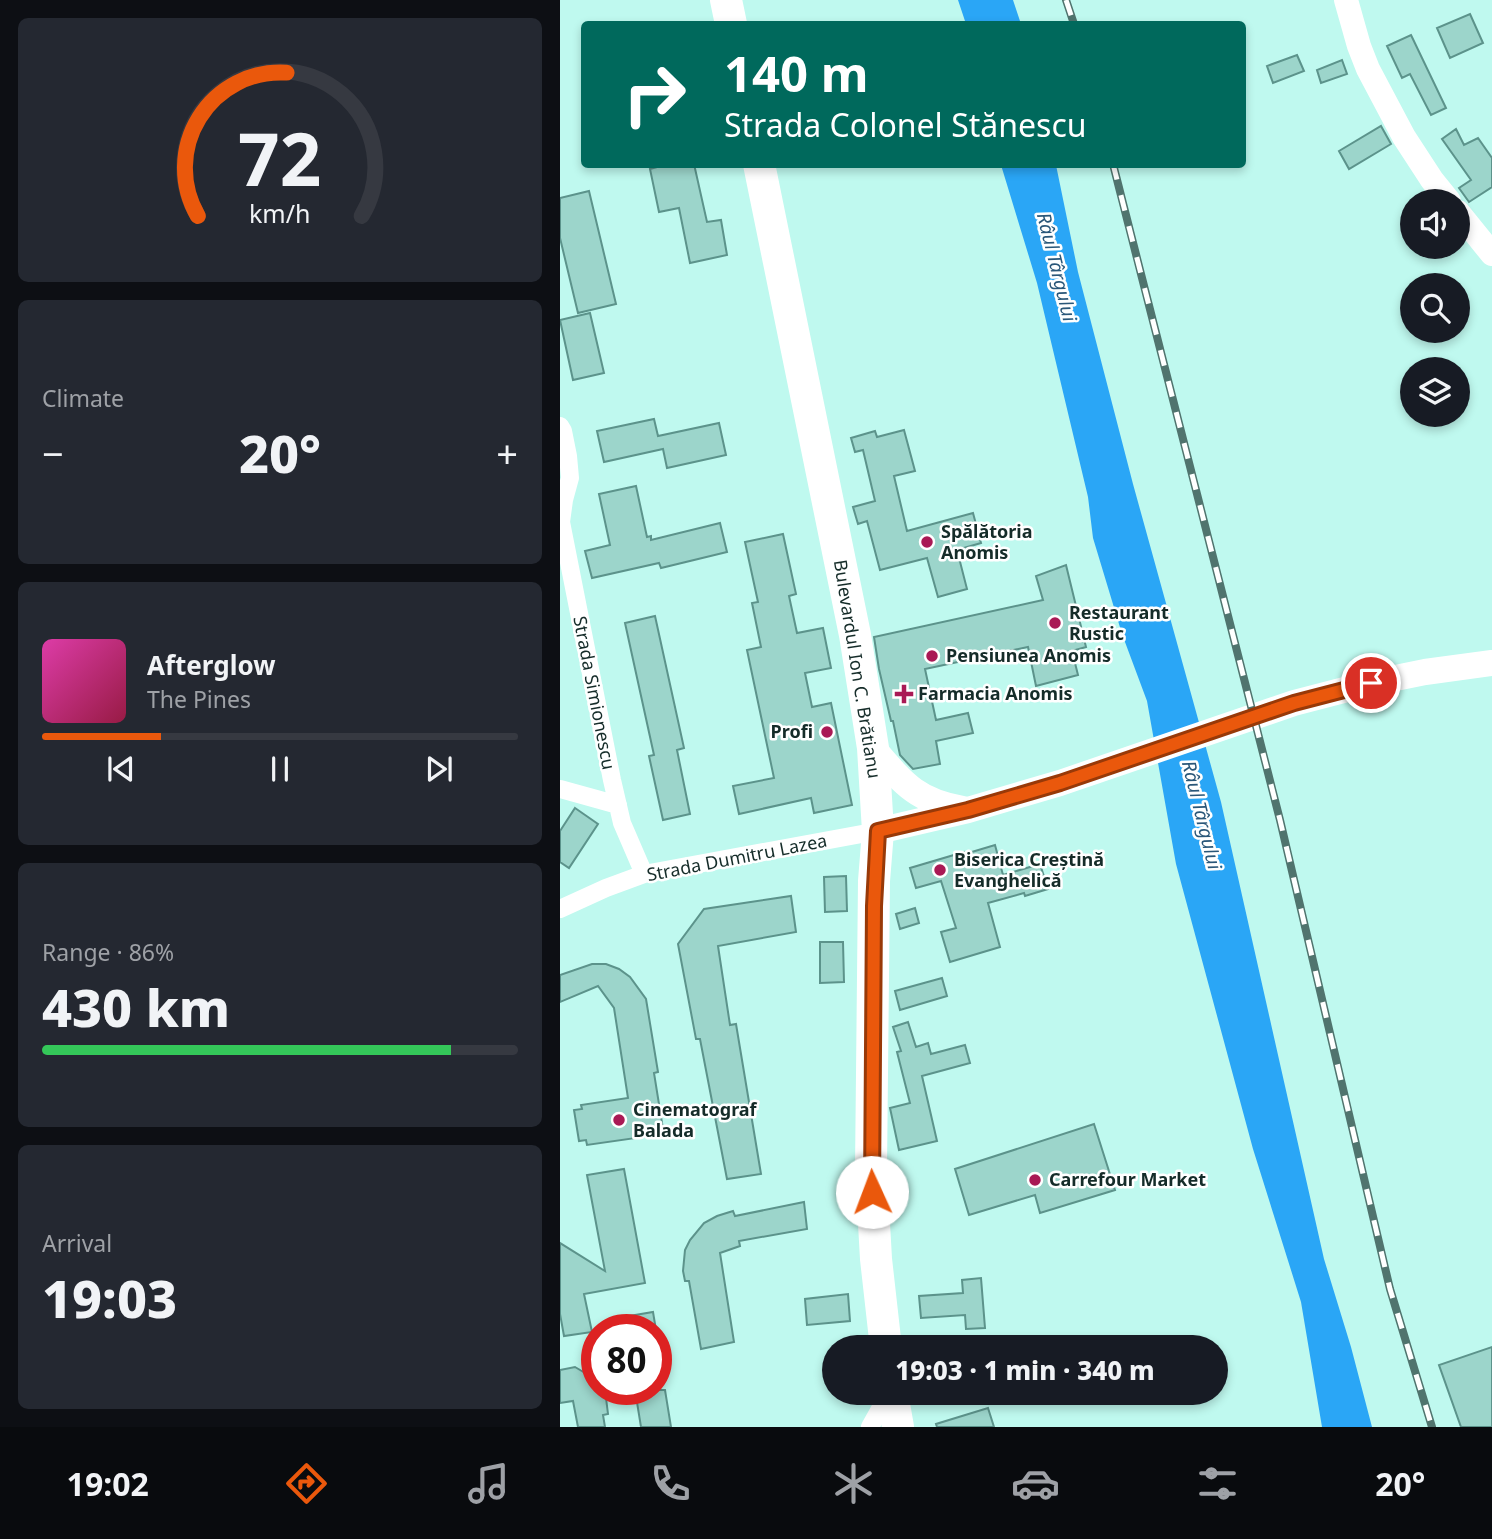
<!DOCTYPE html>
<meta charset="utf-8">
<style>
body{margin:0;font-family:"Noto Sans",sans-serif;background:#242831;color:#f1f3f6;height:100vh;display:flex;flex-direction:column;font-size:26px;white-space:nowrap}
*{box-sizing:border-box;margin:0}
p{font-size:23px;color:#9ea1a6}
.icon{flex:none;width:38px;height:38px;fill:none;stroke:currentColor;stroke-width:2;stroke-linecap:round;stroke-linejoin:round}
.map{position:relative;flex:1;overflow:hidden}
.drawer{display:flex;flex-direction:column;gap:18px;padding:18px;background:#0d0f14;width:560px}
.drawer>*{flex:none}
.banner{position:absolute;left:21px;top:21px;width:665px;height:147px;border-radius:7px;box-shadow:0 4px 10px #0003;background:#00695c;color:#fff;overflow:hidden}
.tools{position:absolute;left:840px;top:189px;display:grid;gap:14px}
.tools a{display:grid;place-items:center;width:70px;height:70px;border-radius:50%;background:#171b24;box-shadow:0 4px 10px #0003;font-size:35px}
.speed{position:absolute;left:21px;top:1314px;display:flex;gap:14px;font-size:35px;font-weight:700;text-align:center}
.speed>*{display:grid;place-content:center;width:91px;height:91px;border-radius:50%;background:#171b24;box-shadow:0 4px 10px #0003;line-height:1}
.speed .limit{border:10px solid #d22;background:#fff;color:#111}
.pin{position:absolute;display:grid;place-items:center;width:60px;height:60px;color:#fff;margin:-30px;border:4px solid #fff;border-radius:50%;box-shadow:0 2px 7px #0007}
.me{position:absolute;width:77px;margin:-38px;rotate:358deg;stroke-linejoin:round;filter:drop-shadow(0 0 5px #0008)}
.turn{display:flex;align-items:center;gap:24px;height:147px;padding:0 28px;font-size:32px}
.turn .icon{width:91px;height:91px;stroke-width:2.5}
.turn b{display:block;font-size:49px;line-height:60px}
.big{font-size:52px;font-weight:800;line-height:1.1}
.drawer .widget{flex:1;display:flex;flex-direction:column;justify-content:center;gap:10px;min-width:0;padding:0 24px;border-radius:10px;background:#242831}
.drawer .dial{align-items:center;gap:0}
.dial svg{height:182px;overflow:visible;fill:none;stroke:#363941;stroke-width:7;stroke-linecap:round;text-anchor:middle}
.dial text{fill:#f1f3f6;stroke:none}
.song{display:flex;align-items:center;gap:21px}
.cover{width:84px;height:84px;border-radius:10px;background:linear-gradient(135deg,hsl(320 70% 55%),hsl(340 70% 35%))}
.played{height:7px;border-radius:4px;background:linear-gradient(90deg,#ea580c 25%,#363941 25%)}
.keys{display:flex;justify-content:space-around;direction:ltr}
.heat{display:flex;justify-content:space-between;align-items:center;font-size:38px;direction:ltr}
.charge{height:10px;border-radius:5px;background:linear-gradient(90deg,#34c759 86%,#363941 0)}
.trip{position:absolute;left:262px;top:1335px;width:406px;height:70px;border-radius:35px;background:#171b24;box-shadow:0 4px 10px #0003;font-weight:800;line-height:70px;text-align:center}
.tabs{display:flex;height:112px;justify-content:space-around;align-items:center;background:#090b0e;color:#9ea1a6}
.tabs .icon{width:49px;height:49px}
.tabs .on{color:#ea580c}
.tabs b{font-size:32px;color:#f1f3f6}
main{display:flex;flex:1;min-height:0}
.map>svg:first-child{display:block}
.water{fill:#2aa6f6}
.building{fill:#9cd5cb;stroke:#5c938b;stroke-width:2}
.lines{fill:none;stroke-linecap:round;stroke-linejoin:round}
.street{stroke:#fff;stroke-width:18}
.secondary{stroke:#fff;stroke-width:24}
.primary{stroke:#fff;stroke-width:26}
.highway{stroke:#fff;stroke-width:32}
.rail-casing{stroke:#50746e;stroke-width:8}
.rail{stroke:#fff;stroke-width:5;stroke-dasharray:16;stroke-linecap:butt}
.route-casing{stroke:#983908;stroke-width:18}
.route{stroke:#ea580c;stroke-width:12}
.poi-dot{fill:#a91955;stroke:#fff;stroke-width:2.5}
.labels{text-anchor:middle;stroke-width:5;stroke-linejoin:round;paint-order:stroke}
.poi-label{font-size:18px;font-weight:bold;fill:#152c29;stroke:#fff;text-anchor:start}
.street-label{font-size:18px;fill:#152c29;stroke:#fff}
.water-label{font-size:19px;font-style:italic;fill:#2a5779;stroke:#fff}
</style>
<main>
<section class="drawer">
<div class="widget dial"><svg viewBox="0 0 100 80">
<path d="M14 69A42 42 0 1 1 86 69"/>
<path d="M14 69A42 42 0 0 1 53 6" stroke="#ea580c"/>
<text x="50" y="56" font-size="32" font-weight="700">72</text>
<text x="50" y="72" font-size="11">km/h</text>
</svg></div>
<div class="widget"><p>Climate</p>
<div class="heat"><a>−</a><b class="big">20°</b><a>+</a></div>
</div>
<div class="widget">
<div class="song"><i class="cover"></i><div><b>Afterglow</b><p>The Pines</p></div></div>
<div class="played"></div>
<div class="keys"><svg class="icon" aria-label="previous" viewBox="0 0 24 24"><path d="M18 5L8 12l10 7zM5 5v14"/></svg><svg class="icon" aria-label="pause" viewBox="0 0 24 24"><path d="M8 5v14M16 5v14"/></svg><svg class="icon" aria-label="next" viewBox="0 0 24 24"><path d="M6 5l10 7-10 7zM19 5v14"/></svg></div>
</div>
<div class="widget"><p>Range · 86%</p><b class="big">430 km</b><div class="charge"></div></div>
<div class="widget"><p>Arrival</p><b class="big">19:03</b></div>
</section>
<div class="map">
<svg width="932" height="1427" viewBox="0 0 932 1427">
<rect width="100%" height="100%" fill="#bff9ef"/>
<path class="water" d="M 398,0 L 453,0 L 461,24 L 406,24 Z
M 441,165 L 496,165 L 518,272 L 573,484 L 661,802 L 764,1259 L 791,1347 L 812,1427 L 762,1427 L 741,1302 L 693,1149 L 616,864 L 587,701 L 562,634 L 533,538 L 528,497 L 477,283 Z"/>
<path class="building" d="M 910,14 L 923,43 L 890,58 L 877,28 Z
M 851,35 L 886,108 L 871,115 L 850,74 L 842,78 L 827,46 Z
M 737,55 L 744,71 L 713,83 L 707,66 Z
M 782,60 L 787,74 L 761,83 L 757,70 Z
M 821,126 L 831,144 L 789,169 L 779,151 Z
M 896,129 L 904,145 L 918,138 L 932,158 L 932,187 L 909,202 L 899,188 L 911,180 L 882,139 Z
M 108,164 L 134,164 L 147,222 L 161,220 L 167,255 L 130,263 L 119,208 L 99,212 L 90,169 Z
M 29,191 L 56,304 L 18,313 L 0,238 L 0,198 Z
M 30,313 L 44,373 L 13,380 L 0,320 Z
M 94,419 L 98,436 L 159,423 L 166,455 L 107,468 L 103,449 L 44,462 L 37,431 Z
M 344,430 L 355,471 L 334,476 L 347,531 L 413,513 L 421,543 L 397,550 L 407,589 L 378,597 L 367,558 L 320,570 L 307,521 L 298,524 L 293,507 L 315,501 L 303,450 L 295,452 L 291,438 L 315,431 L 317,437 Z
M 76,486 L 87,537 L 91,536 L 91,540 L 160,523 L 167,552 L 101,568 L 99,563 L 32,578 L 25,551 L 50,545 L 39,494 Z
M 223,534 L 236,594 L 229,596 L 237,633 L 263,628 L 271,668 L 245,673 L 252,707 L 271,703 L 292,805 L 254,813 L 251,798 L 179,814 L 173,786 L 214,778 L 187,650 L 201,647 L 192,603 L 198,602 L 185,542 Z
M 506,565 L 526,647 L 512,651 L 518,675 L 476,686 L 468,647 L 365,669 L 376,720 L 408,713 L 413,733 L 376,741 L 380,764 L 353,769 L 340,755 L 333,721 L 331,721 L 319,669 L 314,637 L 483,600 L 476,576 Z
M 95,616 L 124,748 L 117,750 L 130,814 L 103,820 L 89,756 L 94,755 L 65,623 Z
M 15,808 L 38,824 L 9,868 L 0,862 L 0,831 Z
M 435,845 L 443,875 L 480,864 L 488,889 L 465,896 L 464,893 L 428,903 L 440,947 L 390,962 L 381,932 L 396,928 L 381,881 L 356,888 L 350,868 L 404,852 L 405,854 Z
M 286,876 L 287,911 L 265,912 L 264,877 Z
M 231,896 L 236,932 L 158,946 L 170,1025 L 176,1024 L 201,1174 L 167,1179 L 140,1039 L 136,1039 L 118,944 L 144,909 Z
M 355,908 L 359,923 L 340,929 L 336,914 Z
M 260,942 L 283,942 L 284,982 L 260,983 Z
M 32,964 L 46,964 L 59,969 L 70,977 L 86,999 L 98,1072 L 94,1073 L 103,1129 L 90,1132 L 90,1136 L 27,1145 L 26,1140 L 19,1141 L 14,1110 L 22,1109 L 21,1105 L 68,1098 L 54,1008 L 38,986 L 0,1002 L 0,975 Z
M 382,978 L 387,996 L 340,1010 L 335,991 Z
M 348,1022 L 356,1047 L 368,1043 L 371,1054 L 405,1045 L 410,1063 L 362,1076 L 377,1141 L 339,1150 L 330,1108 L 350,1103 L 337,1052 L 341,1051 L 333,1027 Z
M 534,1124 L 555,1190 L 480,1213 L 475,1195 L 409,1215 L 395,1169 Z
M 64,1169 L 85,1283 L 24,1294 L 32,1332 L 4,1336 L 0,1314 L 0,1243 L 45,1271 L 27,1175 Z
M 244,1202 L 247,1229 L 179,1241 L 180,1246 L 160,1253 L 174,1342 L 141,1349 L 129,1281 L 125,1281 L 123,1271 L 125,1250 L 130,1240 L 144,1223 L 157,1216 L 173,1211 L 175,1216 Z
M 421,1278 L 425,1328 L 406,1329 L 405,1315 L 361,1318 L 359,1296 L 403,1293 L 402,1280 Z
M 288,1294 L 290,1321 L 247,1325 L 245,1299 Z
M 93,1312 L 96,1330 L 65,1330 L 63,1317 Z
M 932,1347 L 932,1427 L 901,1427 L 879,1365 Z
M 15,1367 L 37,1380 L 37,1390 L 45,1390 L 48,1414 L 43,1415 L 45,1427 L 18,1427 L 13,1401 L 0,1403 L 0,1370 Z
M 75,1390 L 105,1390 L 111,1427 L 81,1427 Z
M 428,1408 L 434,1427 L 377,1427 L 376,1424 Z"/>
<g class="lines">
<path class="street" d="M 0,426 L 3,431 L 8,456 L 10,478 L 4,500 L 1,522 L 52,780 L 62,823 L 84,874
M 0,789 L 58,805
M 0,909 L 46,888 L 84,874 L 318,831
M 310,1427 L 329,1393"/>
<path class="secondary" d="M 786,0 L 799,46 L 808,69 L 844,137 L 872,180 L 889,201
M 898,212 L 932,254"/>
<path class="primary" d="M 313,748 C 343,783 356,801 403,809
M 318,831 L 408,810 L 500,783 L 734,703 L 811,683 L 865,672 L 932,663"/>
<path class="highway" d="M 166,0 L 171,24
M 199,164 L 295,635 L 313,748 L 318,831 L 314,881 L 311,1170 L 316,1259 L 326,1348
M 332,1393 L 338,1427"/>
<g class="rail-casing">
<path id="rail" d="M 506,0 L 514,24
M 553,164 L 720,820 L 830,1289 L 872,1427"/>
</g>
<use href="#rail" class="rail"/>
</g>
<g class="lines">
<g class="route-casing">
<path id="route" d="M 312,1192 L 314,906 L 318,831 L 408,810 L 500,783 L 734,703 L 811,683"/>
</g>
<use href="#route" class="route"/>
</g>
<g class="poi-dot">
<circle cx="367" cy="542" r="7"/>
<circle cx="495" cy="623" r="7"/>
<circle cx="372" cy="656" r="7"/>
<path d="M340.5 683.5h7v7h7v7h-7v7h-7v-7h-7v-7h7z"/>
<circle cx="267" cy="732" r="7"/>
<circle cx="380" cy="870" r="7"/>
<circle cx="59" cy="1120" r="7"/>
<circle cx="475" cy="1180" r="7"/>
</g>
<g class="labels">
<g class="poi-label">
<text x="381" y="538">Spălătoria<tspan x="381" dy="21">Anomis</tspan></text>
<text x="509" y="619">Restaurant<tspan x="509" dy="21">Rustic</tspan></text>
<text x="386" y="662">Pensiunea Anomis</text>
<text x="358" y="700">Farmacia Anomis</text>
<text x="253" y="738" text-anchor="end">Profi</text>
<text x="394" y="866">Biserica Creștină<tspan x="394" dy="21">Evanghelică</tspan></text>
<text x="73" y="1116">Cinematograf<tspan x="73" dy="21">Balada</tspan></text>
<text x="489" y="1186">Carrefour Market</text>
</g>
<g class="street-label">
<text transform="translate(297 669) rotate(81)" y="6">Bulevardul Ion C. Brătianu</text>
<text transform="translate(34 693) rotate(79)" y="6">Strada Simionescu</text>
<text transform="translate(177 858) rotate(-11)" y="6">Strada Dumitru Lazea</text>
</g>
<g class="water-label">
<text transform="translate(497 267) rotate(76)" y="7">Râul Târgului</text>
<text transform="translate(642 815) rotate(76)" y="7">Râul Târgului</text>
</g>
</g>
</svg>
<div class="tools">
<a><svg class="icon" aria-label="sound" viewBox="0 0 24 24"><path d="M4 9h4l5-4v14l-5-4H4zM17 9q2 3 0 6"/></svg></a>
<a><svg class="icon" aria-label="search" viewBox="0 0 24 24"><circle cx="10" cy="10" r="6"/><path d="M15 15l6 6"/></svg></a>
<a><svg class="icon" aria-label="layers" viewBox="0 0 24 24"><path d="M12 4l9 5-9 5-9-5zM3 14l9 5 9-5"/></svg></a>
</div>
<div class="speed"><div class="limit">80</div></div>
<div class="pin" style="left:811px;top:683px;background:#d93025"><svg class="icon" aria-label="arrive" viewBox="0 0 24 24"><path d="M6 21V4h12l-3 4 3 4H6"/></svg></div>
<svg class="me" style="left:312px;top:1192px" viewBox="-20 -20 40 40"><circle r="19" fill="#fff"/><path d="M0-13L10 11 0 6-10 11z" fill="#ea580c"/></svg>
<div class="trip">19:03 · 1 min · 340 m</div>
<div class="banner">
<div class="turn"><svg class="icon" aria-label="right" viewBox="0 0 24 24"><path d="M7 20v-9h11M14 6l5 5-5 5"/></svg><div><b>140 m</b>Strada Colonel Stănescu</div></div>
</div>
</div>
</main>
<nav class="tabs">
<b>19:02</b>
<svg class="icon on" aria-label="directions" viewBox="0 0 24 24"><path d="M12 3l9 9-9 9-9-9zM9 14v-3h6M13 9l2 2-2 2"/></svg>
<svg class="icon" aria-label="music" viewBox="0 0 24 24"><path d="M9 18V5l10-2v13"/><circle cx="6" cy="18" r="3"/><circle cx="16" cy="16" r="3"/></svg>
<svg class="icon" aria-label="phone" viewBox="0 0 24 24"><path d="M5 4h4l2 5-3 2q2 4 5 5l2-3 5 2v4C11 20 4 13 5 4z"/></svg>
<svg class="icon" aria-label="climate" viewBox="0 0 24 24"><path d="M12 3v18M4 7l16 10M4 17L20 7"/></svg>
<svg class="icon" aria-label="car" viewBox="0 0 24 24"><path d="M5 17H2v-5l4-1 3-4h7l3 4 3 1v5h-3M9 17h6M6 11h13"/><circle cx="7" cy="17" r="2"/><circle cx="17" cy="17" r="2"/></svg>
<svg class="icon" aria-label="filters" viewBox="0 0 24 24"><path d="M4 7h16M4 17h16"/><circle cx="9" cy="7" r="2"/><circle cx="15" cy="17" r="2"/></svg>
<b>20°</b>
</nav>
